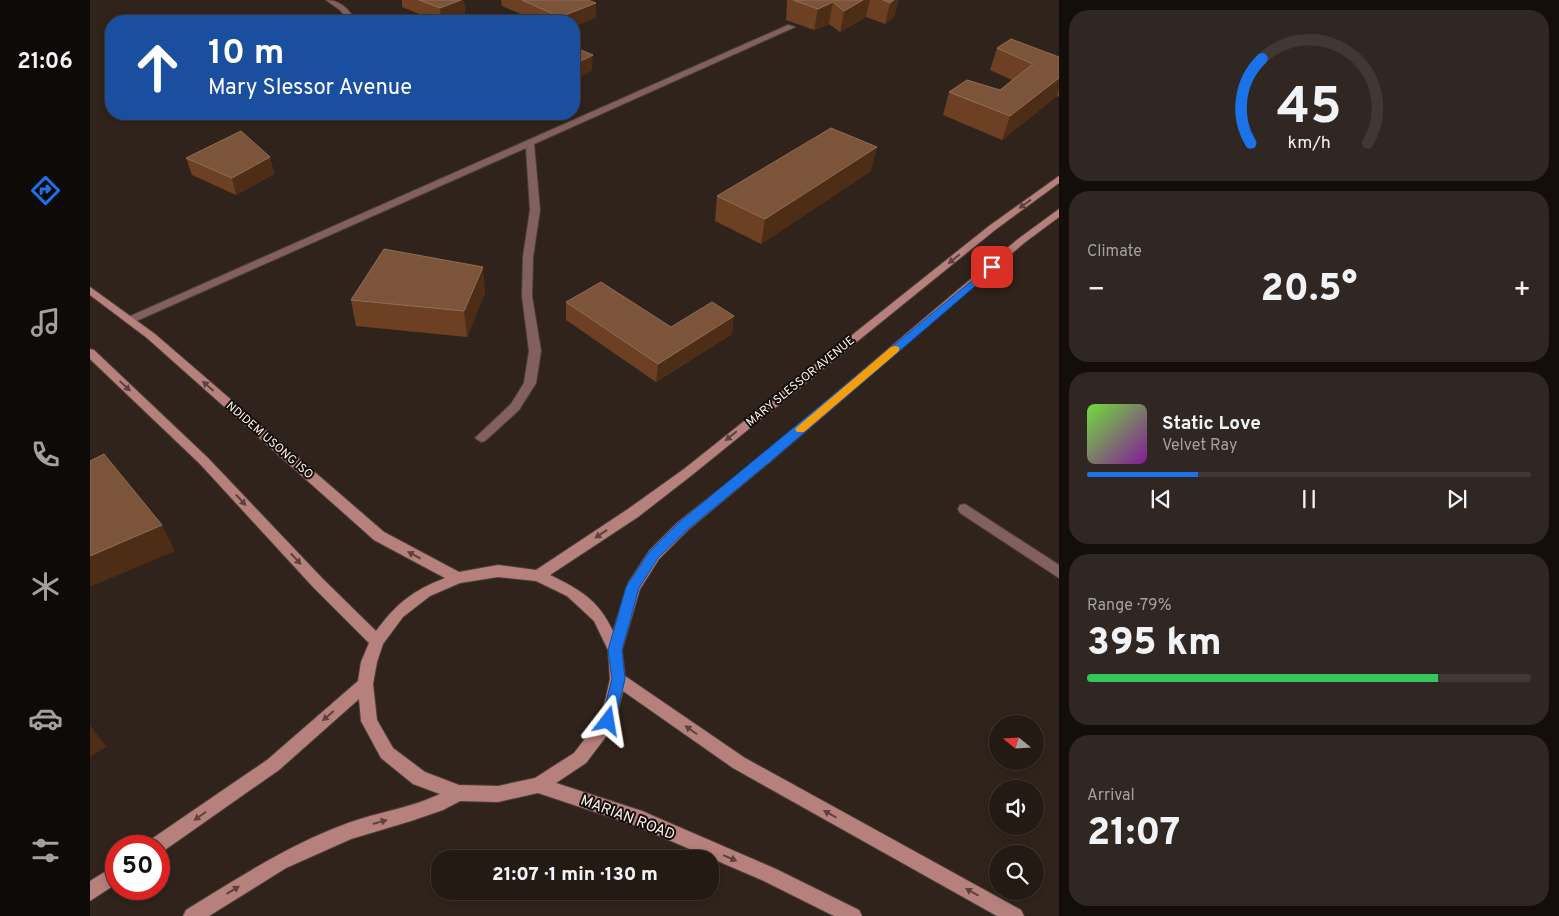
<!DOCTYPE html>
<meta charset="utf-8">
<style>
body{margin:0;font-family:Overpass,sans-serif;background:#302722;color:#f1f3f6;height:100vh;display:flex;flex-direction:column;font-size:19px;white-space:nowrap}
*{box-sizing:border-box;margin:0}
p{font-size:16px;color:#a3a1a0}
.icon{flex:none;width:28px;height:28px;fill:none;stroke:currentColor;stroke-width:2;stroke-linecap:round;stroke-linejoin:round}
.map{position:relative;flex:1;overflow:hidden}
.drawer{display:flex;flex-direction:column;gap:10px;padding:10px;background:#140e0b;width:500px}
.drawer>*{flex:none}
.hud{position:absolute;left:15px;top:15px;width:475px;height:105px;border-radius:20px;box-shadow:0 2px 8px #0003,0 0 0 1px #413834;background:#1a4fa0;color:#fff;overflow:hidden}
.needle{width:32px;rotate:288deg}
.buttons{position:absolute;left:899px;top:715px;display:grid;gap:10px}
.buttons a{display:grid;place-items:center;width:55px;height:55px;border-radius:50%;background:#241a14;box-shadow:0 2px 8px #0003,0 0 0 1px #413834;font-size:25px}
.speed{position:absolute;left:15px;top:835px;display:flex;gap:10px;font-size:25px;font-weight:700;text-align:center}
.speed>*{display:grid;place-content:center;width:65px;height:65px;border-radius:50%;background:#241a14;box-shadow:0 2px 8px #0003,0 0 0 1px #413834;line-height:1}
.speed .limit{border:8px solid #d22;background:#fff;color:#111}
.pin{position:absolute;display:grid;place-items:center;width:42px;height:42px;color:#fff;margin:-21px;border-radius:10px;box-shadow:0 2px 8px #0006}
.me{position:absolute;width:55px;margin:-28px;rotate:14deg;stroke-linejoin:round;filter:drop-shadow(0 0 4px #0008)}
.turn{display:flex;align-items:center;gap:18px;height:105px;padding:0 20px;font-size:22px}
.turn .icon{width:65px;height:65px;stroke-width:2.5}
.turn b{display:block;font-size:35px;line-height:42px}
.big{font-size:38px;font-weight:800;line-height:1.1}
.drawer .card{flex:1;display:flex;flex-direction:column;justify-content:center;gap:8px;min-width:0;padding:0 18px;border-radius:20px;background:#302722}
.drawer .dial{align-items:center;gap:0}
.dial svg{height:130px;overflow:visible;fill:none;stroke:#413834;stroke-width:7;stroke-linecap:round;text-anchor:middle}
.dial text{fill:#f1f3f6;stroke:none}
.song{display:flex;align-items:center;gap:15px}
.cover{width:60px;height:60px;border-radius:8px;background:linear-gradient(135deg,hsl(100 70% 55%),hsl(290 70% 35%))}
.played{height:5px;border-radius:2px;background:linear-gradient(90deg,#1a73e8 25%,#413834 25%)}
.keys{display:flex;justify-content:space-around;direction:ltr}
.heat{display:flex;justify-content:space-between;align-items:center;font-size:28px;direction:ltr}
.charge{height:8px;border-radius:4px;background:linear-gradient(90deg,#34c759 79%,#413834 0)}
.trip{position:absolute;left:341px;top:850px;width:288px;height:50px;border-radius:20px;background:#241a14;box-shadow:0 2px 8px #0003,0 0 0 1px #413834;font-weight:800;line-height:50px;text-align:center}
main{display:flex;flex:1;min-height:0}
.tab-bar{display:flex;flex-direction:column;width:90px;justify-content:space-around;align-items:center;background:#0e0a08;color:#a3a1a0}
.tab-bar .icon{width:35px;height:35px}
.tab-bar .on{color:#1a73e8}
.tab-bar b{font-size:22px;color:#f1f3f6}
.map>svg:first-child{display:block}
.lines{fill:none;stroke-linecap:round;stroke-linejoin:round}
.lane-casing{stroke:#4d4039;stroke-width:2}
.street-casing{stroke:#4d4039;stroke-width:2}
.secondary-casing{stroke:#4d4039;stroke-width:2}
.lane{fill:#82605d;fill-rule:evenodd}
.street{fill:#82605d;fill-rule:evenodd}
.secondary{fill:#b6807c;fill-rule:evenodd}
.wall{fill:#6d4023}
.shaded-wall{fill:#4e2d17}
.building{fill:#7c5439;stroke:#906d55}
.oneway{fill:#5d413d}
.route{fill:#1a73e8;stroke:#114b97}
.slow{fill:#f59e0b}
.labels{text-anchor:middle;stroke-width:4;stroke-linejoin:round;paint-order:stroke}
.street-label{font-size:12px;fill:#fdf3ee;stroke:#140e0a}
.near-street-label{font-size:15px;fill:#fdf3ee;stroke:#140e0a}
</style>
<main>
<nav class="tab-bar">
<b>21:06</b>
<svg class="icon on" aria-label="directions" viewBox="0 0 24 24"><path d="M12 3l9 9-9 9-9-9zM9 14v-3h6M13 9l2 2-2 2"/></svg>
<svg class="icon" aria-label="music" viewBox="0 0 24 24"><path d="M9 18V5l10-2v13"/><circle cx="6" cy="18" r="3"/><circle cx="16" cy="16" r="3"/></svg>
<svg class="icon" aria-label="phone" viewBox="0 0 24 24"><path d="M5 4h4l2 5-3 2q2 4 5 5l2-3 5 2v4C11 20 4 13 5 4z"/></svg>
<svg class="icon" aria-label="climate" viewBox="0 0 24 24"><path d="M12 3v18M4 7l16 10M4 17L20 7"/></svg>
<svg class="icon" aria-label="car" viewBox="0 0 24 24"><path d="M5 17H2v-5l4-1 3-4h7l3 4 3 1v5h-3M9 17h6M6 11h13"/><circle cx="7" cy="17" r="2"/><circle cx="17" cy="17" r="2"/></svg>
<svg class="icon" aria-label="filters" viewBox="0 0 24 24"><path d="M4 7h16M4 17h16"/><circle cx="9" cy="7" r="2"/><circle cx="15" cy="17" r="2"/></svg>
</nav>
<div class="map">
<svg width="969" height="916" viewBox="0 0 969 916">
<rect width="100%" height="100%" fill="#30231b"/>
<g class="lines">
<g class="lane-casing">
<path id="lane" d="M 236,0 C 249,0 260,9 265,21 L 259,21 L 250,10 Z
M 698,25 L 705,27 L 444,144 L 450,210 L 443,257 L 442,296 L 451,351 L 446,383 L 429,410 L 395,441 L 391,442 L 385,438 L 421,404 L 434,383 L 439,351 L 432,296 L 433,257 L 440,210 L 436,148 L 44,322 L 36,322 L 35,320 L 36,318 Z"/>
</g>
<g class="street-casing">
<path id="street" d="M 875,504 L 969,565 L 969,578 L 870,513 L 868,509 L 870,505 Z"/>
</g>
<g class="secondary-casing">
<path id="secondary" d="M 969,176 L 969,183 L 905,230 L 602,475 L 548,517 L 460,575 C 491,590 508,600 523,631 L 538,583 L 559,551 L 588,522 L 673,455 L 928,239 L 969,209 L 969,217 L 934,243 L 681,461 L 598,530 L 569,559 L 550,589 L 532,650 L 535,676 L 655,758 L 931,910 L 934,916 L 907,916 L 643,768 L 533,691 L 524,726 L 496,763 L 466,783 L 552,811 L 686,869 L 769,910 L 772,916 L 744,916 L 674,881 L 544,825 L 448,793 L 408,802 L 370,801 L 353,810 L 321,821 L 261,839 L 196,868 L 119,916 L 93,916 L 96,910 C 148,878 200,844 258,823 C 288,812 321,808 350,794 L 323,784 L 291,758 L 271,721 L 269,699 L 189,770 L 72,852 L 69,854 L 69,846 L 57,846 L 60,840 L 177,760 L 268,681 L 271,662 L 279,643 L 223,587 L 110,464 L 0,359 L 0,349 L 4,350 L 118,458 L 233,579 L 286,631 C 307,603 322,591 355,578 L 284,540 L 57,338 L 0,295 L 0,287 L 65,334 L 294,532 L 369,572 L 408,565 L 446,570 L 538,509 L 594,469 L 899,226 ZM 408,577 L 446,581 L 477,596 L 504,621 L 518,650 L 520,679 L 511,718 L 484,753 L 445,778 L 408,786 L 369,785 L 335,772 L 303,748 L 287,720 L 283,684 L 287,662 L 293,644 L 313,617 L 340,596 L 370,583 Z
M 26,865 L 26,884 L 0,901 L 0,881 Z"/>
</g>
<use href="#lane" class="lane"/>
<use href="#street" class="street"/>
<use href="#secondary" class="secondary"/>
</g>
<path class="wall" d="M 312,0 L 374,0 L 375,14 L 357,21 L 346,21 L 312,7 Z
M 411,0 L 498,0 L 506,3 L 506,18 L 484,21 L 447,21 L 412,6 Z
M 697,0 L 808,0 L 804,17 L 795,24 L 776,17 L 750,32 L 739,24 L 724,30 L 696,20 Z
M 484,47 L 502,70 L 489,78 L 484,76 Z
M 907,48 L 969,57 L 969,97 L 967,96 L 912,140 L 853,115 L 859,92 L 910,90 L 922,80 L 900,70 Z
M 180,157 L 184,174 L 146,195 L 102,175 L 96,158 Z
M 781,171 L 671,244 L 625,221 L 627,196 Z
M 395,292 L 377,337 L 266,326 L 261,300 Z
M 476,302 L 581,327 L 642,334 L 566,382 L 476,320 Z"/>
<path class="shaded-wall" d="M 371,0 L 374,0 L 375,14 L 357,21 L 351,21 L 350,8 Z
M 773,0 L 780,0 L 776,17 L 750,32 L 754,11 Z
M 804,0 L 808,0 L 804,17 L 795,24 L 800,3 Z
M 743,2 L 739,24 L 724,30 L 728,9 Z
M 506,3 L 506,18 L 484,27 L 484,21 L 470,21 L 470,17 Z
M 503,55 L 502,70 L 489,78 L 489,62 Z
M 969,78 L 969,89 L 967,96 L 912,140 L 920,116 Z
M 787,147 L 781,171 L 671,244 L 675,219 Z
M 180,157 L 184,174 L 146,195 L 142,178 Z
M 393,267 L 395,292 L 377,337 L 374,311 Z
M 644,316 L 642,334 L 566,382 L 568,364 Z
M 72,525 L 85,551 L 0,587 L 0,556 Z
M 0,725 L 16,747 L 0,757 Z"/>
<path class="building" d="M 329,0 L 371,0 L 350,8 Z
M 432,0 L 498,0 L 506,3 L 470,17 Z
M 703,0 L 773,0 L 754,11 L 743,2 L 728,9 Z
M 793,0 L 804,0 L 800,3 Z
M 921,39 L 969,57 L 969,78 L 920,116 L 859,92 L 877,80 L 910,90 L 943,64 L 907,48 Z
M 484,47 L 503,55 L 489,62 L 484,60 Z
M 741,128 L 787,147 L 675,219 L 627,196 Z
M 151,131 L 180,157 L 142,178 L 96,158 Z
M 294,249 L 393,267 L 374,311 L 261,300 Z
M 511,282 L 581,327 L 622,302 L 644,316 L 568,364 L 476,302 Z
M 14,454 L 72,525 L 0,556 L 0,461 Z"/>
<defs><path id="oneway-solid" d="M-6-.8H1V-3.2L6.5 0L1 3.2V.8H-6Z" transform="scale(1.25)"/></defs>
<g class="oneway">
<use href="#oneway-solid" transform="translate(935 204) rotate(144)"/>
<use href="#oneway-solid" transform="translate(864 259) rotate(141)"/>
<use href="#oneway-solid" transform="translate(35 386) rotate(43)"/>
<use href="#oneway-solid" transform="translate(118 386) rotate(-139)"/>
<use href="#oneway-solid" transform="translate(641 436) rotate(141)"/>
<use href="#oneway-solid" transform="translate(151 500) rotate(47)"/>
<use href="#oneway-solid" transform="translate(511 534) rotate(146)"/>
<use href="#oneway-solid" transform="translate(324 555) rotate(-152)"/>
<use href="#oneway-solid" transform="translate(206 559) rotate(47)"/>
<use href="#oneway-solid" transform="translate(238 716) rotate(139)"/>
<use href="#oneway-solid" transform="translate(601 730) rotate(-145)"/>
<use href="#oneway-solid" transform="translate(740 814) rotate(-151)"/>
<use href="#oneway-solid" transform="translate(110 816) rotate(145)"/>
<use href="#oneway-solid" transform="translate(290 822) rotate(-16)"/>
<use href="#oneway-solid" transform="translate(640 858) rotate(23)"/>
<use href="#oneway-solid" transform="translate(143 890) rotate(-31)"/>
<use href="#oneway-solid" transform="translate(882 892) rotate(-151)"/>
</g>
<path class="route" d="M 902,264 L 905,265 L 905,269 L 681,461 L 597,530 L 568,558 L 549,588 L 532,650 L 535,679 L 525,721 L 523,725 L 518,727 L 513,725 L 511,721 L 522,679 L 518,650 L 536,587 L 559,552 L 588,523 Z"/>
<path class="slow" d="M 805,346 L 809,347 L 809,351 L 714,432 L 707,432 L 705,429 L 707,427 L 801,347 Z"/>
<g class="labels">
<g class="street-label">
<text transform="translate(710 381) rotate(-39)" y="4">MARY SLESSOR AVENUE</text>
<text transform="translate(180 440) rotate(41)" y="4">NDIDEM USONG ISO</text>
</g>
<g class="near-street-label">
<text transform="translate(538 817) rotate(21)" y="5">MARIAN ROAD</text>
</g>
</g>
</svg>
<div class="buttons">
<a><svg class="needle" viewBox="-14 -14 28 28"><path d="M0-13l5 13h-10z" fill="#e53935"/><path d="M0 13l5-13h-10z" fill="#a3a1a0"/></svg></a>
<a><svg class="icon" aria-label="sound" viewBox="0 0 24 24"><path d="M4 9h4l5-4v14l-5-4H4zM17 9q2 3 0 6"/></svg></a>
<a><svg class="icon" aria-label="search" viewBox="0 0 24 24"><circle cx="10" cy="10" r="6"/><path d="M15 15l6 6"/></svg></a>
</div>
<div class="speed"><div class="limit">50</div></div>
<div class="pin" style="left:902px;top:267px;background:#d93025"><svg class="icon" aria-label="arrive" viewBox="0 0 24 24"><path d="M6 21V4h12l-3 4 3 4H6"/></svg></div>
<svg class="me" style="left:518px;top:721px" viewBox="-20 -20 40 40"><path d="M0-17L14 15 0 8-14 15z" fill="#1a73e8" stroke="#fff" stroke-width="4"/></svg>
<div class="trip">21:07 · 1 min · 130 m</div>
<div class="hud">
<div class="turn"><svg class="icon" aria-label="ahead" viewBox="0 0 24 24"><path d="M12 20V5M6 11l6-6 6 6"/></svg><div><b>10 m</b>Mary Slessor Avenue</div></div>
</div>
</div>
<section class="drawer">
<div class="card dial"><svg viewBox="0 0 100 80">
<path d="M14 69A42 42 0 1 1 86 69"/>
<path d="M14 69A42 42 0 0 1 21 17" stroke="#1a73e8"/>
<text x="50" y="56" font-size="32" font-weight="700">45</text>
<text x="50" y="72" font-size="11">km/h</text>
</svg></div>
<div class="card"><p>Climate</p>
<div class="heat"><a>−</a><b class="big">20.5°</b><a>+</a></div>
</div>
<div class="card">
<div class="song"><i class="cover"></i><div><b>Static Love</b><p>Velvet Ray</p></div></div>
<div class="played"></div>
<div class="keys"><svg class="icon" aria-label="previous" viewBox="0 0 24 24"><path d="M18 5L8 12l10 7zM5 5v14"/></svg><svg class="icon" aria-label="pause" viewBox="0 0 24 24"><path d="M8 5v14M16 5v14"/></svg><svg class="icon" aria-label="next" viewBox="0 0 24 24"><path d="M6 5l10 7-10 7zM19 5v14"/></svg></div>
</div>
<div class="card"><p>Range · 79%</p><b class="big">395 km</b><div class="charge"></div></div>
<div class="card"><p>Arrival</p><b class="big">21:07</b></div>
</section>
</main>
